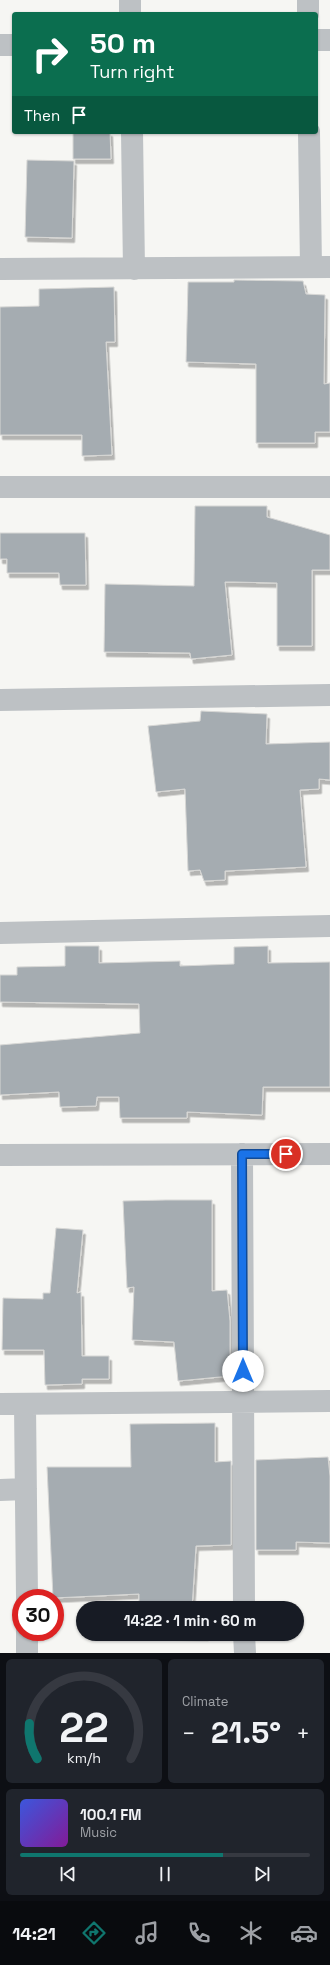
<!DOCTYPE html>
<meta charset="utf-8">
<style>
body{margin:0;font-family:"Space Grotesk",sans-serif;background:#20242c;color:#f1f3f6;height:100vh;display:flex;flex-direction:column;font-size:15px;white-space:nowrap}
*{box-sizing:border-box;margin:0}
p{font-size:13px;color:#9ea1a6}
.icon{flex:none;width:22px;height:22px;fill:none;stroke:currentColor;stroke-width:2;stroke-linecap:round;stroke-linejoin:round}
.map{position:relative;height:1653px;overflow:hidden}
.drawer{display:flex;flex-direction:column;gap:6px;padding:6px;background:#0d0f14;flex:1}
.drawer>*{flex:none}
.guide{position:absolute;left:12px;top:12px;width:306px;height:122px;border-radius:4px;box-shadow:0 1px 3px #0004;background:#0b6e4f;color:#fff;overflow:hidden}
.speed{position:absolute;left:12px;top:1589px;display:flex;gap:8px;font-size:20px;font-weight:700;text-align:center}
.speed>*{display:grid;place-content:center;width:52px;height:52px;border-radius:50%;background:#171b24;box-shadow:0 1px 3px #0004;line-height:1}
.speed .limit{border:6px solid #d22;background:#fff;color:#111}
.pin{position:absolute;display:grid;place-items:center;width:34px;height:34px;color:#fff;margin:-17px;border:2px solid #fff;border-radius:50%;box-shadow:0 1px 4px #0007}
.me{position:absolute;width:44px;margin:-22px;rotate:0deg;stroke-linejoin:round;filter:drop-shadow(0 0 3px #0008)}
.turn{display:flex;align-items:center;gap:14px;height:84px;padding:0 12px;font-size:18px}
.turn .icon{width:52px;height:52px;stroke-width:2.5}
.turn b{display:block;font-size:28px;line-height:34px}
.then{display:flex;align-items:center;height:38px;padding:0 12px;background:#0003;gap:8px;font-size:15px}
.big{font-size:30px;font-weight:600;line-height:1.1}
.drawer .widget{flex:1;display:flex;flex-direction:column;justify-content:center;gap:6px;min-width:0;padding:0 14px;border-radius:6px;background:#20242c}
.drawer .dial{align-items:center;gap:0}
.dial svg{height:104px;overflow:visible;fill:none;stroke:#363941;stroke-width:7;stroke-linecap:round;text-anchor:middle}
.dial text{fill:#f1f3f6;stroke:none}
.song{display:flex;align-items:center;gap:12px}
.cover{width:48px;height:48px;border-radius:6px;background:linear-gradient(135deg,hsl(230 70% 55%),hsl(290 70% 35%))}
.played{height:4px;border-radius:2px;background:linear-gradient(90deg,#0f766e 70%,#363941 70%)}
.keys{display:flex;justify-content:space-around;direction:ltr}
.heat{display:flex;justify-content:space-between;align-items:center;font-size:22px;direction:ltr}
.drawer .tiles{flex:1;display:grid;gap:6px;grid-template-columns:1fr 1fr}
.widget:last-child{grid-column:span 2}
.trip{position:absolute;left:76px;top:1601px;width:228px;height:40px;border-radius:20px;background:#171b24;box-shadow:0 1px 3px #0004;font-weight:600;line-height:40px;text-align:center}
.dock{display:flex;height:64px;justify-content:space-around;align-items:center;background:#090b0e;color:#9ea1a6}
.dock .icon{width:28px;height:28px}
.dock .selected{color:#0f766e}
.dock b{font-size:18px;color:#f1f3f6}
.map>svg:first-child{display:block}
.building{fill:#a5acb1;stroke:#d7d7d5;filter:url(#shadow)}
.lines{fill:none;stroke-linecap:round;stroke-linejoin:round}
.minor{stroke:#bdc1c4;stroke-width:22}
.route-casing{stroke:#114b97;stroke-width:10}
.route{stroke:#1a73e8;stroke-width:7}
</style>
<div class="map">
<svg width="330" height="1653" viewBox="0 0 330 1653">
<defs>
<filter id="shadow"><feDropShadow dx="2.5" dy="4.5" stdDeviation="0" flood-color="#0004"/></filter>
</defs>
<rect width="100%" height="100%" fill="#f6f6f3"/>
<path class="building" d="M 73,132 L 110,132 L 111,159 L 73,159 Z
M 27,160 L 74,161 L 72,238 L 25,237 Z
M 234,280 L 303,281 L 306,294 L 325,295 L 324,384 L 330,383 L 330,432 L 315,432 L 315,443 L 256,443 L 256,364 L 186,362 L 188,282 L 234,282 Z
M 114,287 L 115,342 L 106,342 L 112,455 L 82,456 L 82,435 L 0,435 L 0,307 L 39,306 L 39,289 Z
M 195,506 L 267,506 L 267,517 L 330,535 L 330,570 L 312,570 L 312,646 L 277,646 L 277,583 L 234,582 L 225,582 L 232,655 L 191,659 L 190,653 L 104,652 L 105,584 L 194,586 Z
M 0,533 L 85,533 L 86,585 L 60,585 L 59,573 L 7,573 L 7,559 L 0,559 Z
M 201,711 L 267,714 L 266,744 L 330,742 L 330,780 L 319,779 L 319,789 L 300,790 L 306,867 L 225,871 L 225,880 L 204,881 L 200,870 L 188,871 L 185,789 L 156,792 L 148,726 L 200,721 Z
M 65,946 L 99,946 L 99,963 L 180,961 L 180,966 L 234,964 L 234,947 L 268,946 L 268,963 L 330,962 L 330,1087 L 263,1087 L 262,1115 L 187,1112 L 187,1118 L 120,1118 L 119,1097 L 97,1097 L 96,1106 L 60,1107 L 59,1092 L 0,1095 L 0,1045 L 140,1033 L 139,1004 L 0,1002 L 0,975 L 17,975 L 17,967 L 65,966 Z
M 166,1200 L 212,1200 L 212,1291 L 227,1290 L 230,1321 L 230,1376 L 178,1381 L 174,1342 L 132,1340 L 134,1287 L 127,1288 L 123,1201 Z
M 56,1228 L 83,1230 L 77,1293 L 81,1292 L 82,1356 L 109,1356 L 109,1379 L 82,1379 L 82,1384 L 45,1385 L 44,1350 L 2,1350 L 3,1298 L 43,1299 L 43,1293 L 50,1293 Z
M 215,1423 L 215,1462 L 231,1461 L 231,1545 L 196,1546 L 192,1608 L 139,1608 L 139,1594 L 53,1598 L 47,1467 L 131,1467 L 130,1424 Z
M 328,1457 L 330,1476 L 330,1543 L 296,1542 L 296,1550 L 256,1550 L 256,1460 Z
M 139,1634 L 206,1634 L 206,1636 L 139,1635 Z"/>
<g class="lines">
<path class="minor" d="M 130,0 L 130,14
M 308,0 L 308,14
M 316,40 L 330,40
M 0,45 L 14,45
M 132,132 L 134,269
M 309,132 L 311,267
M 0,269 L 330,267
M 0,487 L 330,487
M 0,700 L 330,695
M 0,933 L 330,926
M 242,1154 L 244,1608
M 0,1155 L 330,1154
M 0,1404 L 330,1401
M 25,1404 L 27,1598
M 0,1490 L 26,1489
M 27,1632 L 27,1653
M 244,1634 L 245,1653"/>
</g>
<g class="lines">
<g class="route-casing">
<path id="route" d="M 243,1371 L 242,1154 L 286,1154"/>
</g>
<use href="#route" class="route"/>
</g>
</svg>
<div class="speed"><div class="limit">30</div></div>
<div class="pin" style="left:286px;top:1154px;background:#d93025"><svg class="icon" aria-label="arrive" viewBox="0 0 24 24"><path d="M6 21V4h12l-3 4 3 4H6"/></svg></div>
<svg class="me" style="left:243px;top:1371px" viewBox="-20 -20 40 40"><circle r="19" fill="#fff"/><path d="M0-13L10 11 0 6-10 11z" fill="#1a73e8"/></svg>
<div class="trip">14:22 · 1 min · 60 m</div>
<div class="guide">
<div class="turn"><svg class="icon" aria-label="right" viewBox="0 0 24 24"><path d="M7 20v-9h11M14 6l5 5-5 5"/></svg><div><b>50 m</b>Turn right</div></div>
<div class="then">Then<svg class="icon" aria-label="arrive" viewBox="0 0 24 24"><path d="M6 21V4h12l-3 4 3 4H6"/></svg></div>
</div>
</div>
<section class="drawer">
<div class="tiles">
<div class="widget dial"><svg viewBox="0 0 100 80">
<path d="M14 69A42 42 0 1 1 86 69"/>
<path d="M14 69A42 42 0 0 1 8 42" stroke="#0f766e"/>
<text x="50" y="56" font-size="32" font-weight="700">22</text>
<text x="50" y="72" font-size="11">km/h</text>
</svg></div>
<div class="widget"><p>Climate</p>
<div class="heat"><a>−</a><b class="big">21.5°</b><a>+</a></div>
</div>
<div class="widget">
<div class="song"><i class="cover"></i><div><b>100.1 FM</b><p>Music</p></div></div>
<div class="played"></div>
<div class="keys"><svg class="icon" aria-label="previous" viewBox="0 0 24 24"><path d="M18 5L8 12l10 7zM5 5v14"/></svg><svg class="icon" aria-label="pause" viewBox="0 0 24 24"><path d="M8 5v14M16 5v14"/></svg><svg class="icon" aria-label="next" viewBox="0 0 24 24"><path d="M6 5l10 7-10 7zM19 5v14"/></svg></div>
</div>
</div>
</section>
<nav class="dock">
<b>14:21</b>
<svg class="icon selected" aria-label="directions" viewBox="0 0 24 24"><path d="M12 3l9 9-9 9-9-9zM9 14v-3h6M13 9l2 2-2 2"/></svg>
<svg class="icon" aria-label="music" viewBox="0 0 24 24"><path d="M9 18V5l10-2v13"/><circle cx="6" cy="18" r="3"/><circle cx="16" cy="16" r="3"/></svg>
<svg class="icon" aria-label="phone" viewBox="0 0 24 24"><path d="M5 4h4l2 5-3 2q2 4 5 5l2-3 5 2v4C11 20 4 13 5 4z"/></svg>
<svg class="icon" aria-label="climate" viewBox="0 0 24 24"><path d="M12 3v18M4 7l16 10M4 17L20 7"/></svg>
<svg class="icon" aria-label="car" viewBox="0 0 24 24"><path d="M5 17H2v-5l4-1 3-4h7l3 4 3 1v5h-3M9 17h6M6 11h13"/><circle cx="7" cy="17" r="2"/><circle cx="17" cy="17" r="2"/></svg>
</nav>
